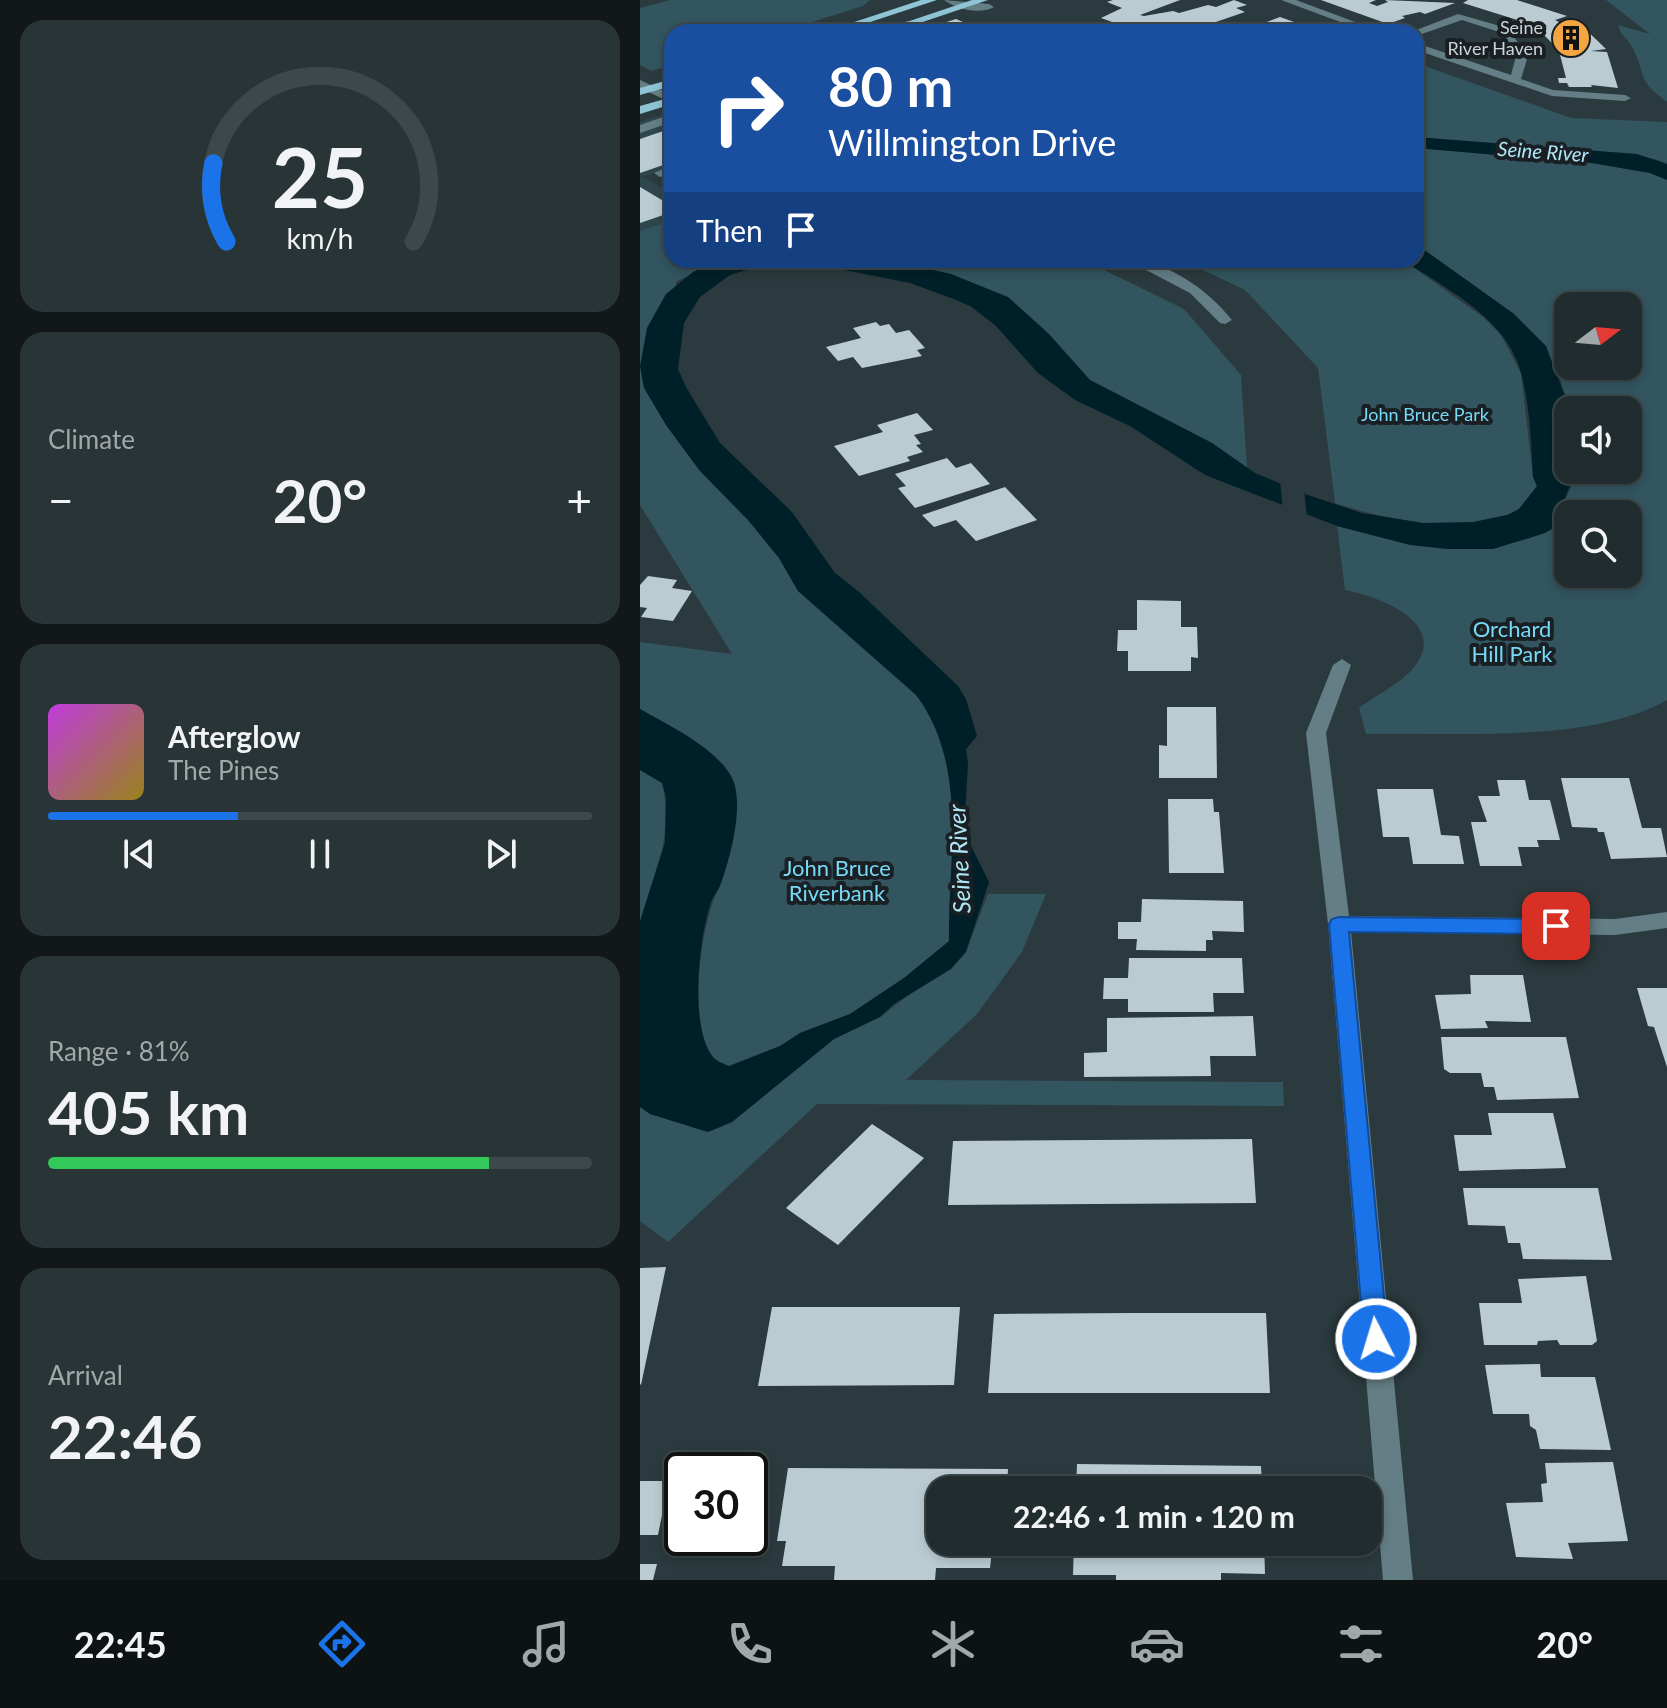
<!DOCTYPE html>
<meta charset="utf-8">
<style>
body{margin:0;font-family:Lato,sans-serif;background:#283436;color:#f1f3f6;height:100vh;display:flex;flex-direction:column;font-size:30px;white-space:nowrap}
*{box-sizing:border-box;margin:0}
p{font-size:26px;color:#a2a7aa}
.icon{flex:none;width:44px;height:44px;fill:none;stroke:currentColor;stroke-width:2;stroke-linecap:round;stroke-linejoin:round}
.map{position:relative;flex:1;overflow:hidden}
.side{display:flex;flex-direction:column;gap:20px;padding:20px;background:#121819;width:640px}
.side>*{flex:none}
.top-card{position:absolute;left:24px;top:24px;width:760px;height:244px;border-radius:24px;box-shadow:0 4px 12px #0003,0 0 0 2px #3d484a;background:#1a4fa0;color:#fff;overflow:hidden}
.needle{width:52px;rotate:74deg}
.tools{position:absolute;left:914px;top:292px;display:grid;gap:16px}
.tools a{display:grid;place-items:center;width:88px;height:88px;border-radius:16px;background:#202c2e;box-shadow:0 4px 12px #0003,0 0 0 2px #3d484a;font-size:40px}
.speed{position:absolute;left:24px;top:1452px;display:flex;gap:16px;font-size:40px;font-weight:700;text-align:center}
.speed>*{display:grid;place-content:center;width:104px;height:104px;border-radius:50%;background:#202c2e;box-shadow:0 4px 12px #0003,0 0 0 2px #3d484a;line-height:1}
.speed .limit{border:4px solid #111;border-radius:12px;background:#fff;color:#111}
.pin{position:absolute;display:grid;place-items:center;width:68px;height:68px;color:#fff;margin:-34px;border-radius:16px;box-shadow:0 4px 12px #0006}
.me{position:absolute;width:88px;margin:-44px;rotate:355deg;stroke-linejoin:round;filter:drop-shadow(0 0 6px #0008)}
.turn{display:flex;align-items:center;gap:28px;height:168px;padding:0 32px;font-size:36px}
.turn .icon{width:104px;height:104px;stroke-width:2.5}
.turn b{display:block;font-size:56px;line-height:68px}
.then{display:flex;align-items:center;height:76px;padding:0 32px;background:#0003;gap:16px;font-size:30px}
.big{font-size:60px;font-weight:700;line-height:1.1}
.side .card{flex:1;display:flex;flex-direction:column;justify-content:center;gap:12px;min-width:0;padding:0 28px;border-radius:24px;background:#283436}
.side .dial{align-items:center;gap:0}
.dial svg{height:208px;overflow:visible;fill:none;stroke:#3d484a;stroke-width:7;stroke-linecap:round;text-anchor:middle}
.dial text{fill:#f1f3f6;stroke:none}
.song{display:flex;align-items:center;gap:24px}
.cover{width:96px;height:96px;border-radius:12px;background:linear-gradient(135deg,hsl(290 70% 55%),hsl(50 70% 35%))}
.played{height:8px;border-radius:4px;background:linear-gradient(90deg,#1a73e8 35%,#3d484a 35%)}
.keys{display:flex;justify-content:space-around;direction:ltr}
.heat{display:flex;justify-content:space-between;align-items:center;font-size:44px;direction:ltr}
.charge{height:12px;border-radius:6px;background:linear-gradient(90deg,#34c759 81%,#3d484a 0)}
.trip{position:absolute;left:286px;top:1476px;width:456px;height:80px;border-radius:24px;background:#202c2e;box-shadow:0 4px 12px #0003,0 0 0 2px #3d484a;font-weight:700;line-height:80px;text-align:center}
.tabs{display:flex;height:128px;justify-content:space-around;align-items:center;background:#0d1212;color:#a2a7aa}
.tabs .icon{width:56px;height:56px}
.tabs .selected{color:#1a73e8}
.tabs b{font-size:36px;color:#f1f3f6}
main{display:flex;flex:1;min-height:0}
.map>svg:first-child{display:block}
.built{fill:#2f464d}
.green{fill:#325560;fill-rule:evenodd}
.water{fill:#002029}
.pier{fill:#2b3a3e}
.building{fill:#baccd2}
.lines{fill:none;stroke-linecap:round;stroke-linejoin:round}
.minor{fill:#647e86;fill-rule:evenodd}
.major{fill:#8ec4d5;fill-rule:evenodd}
.route{fill:#1a73e8;stroke:#114b97;stroke-width:2}
.labels{text-anchor:middle;stroke-width:8;stroke-linejoin:round;paint-order:stroke}
.far-poi-label{font-size:18px;fill:#cbd4d7;stroke:#191f22;text-anchor:end}
.far-park-label{font-size:18px;fill:#76daf7;stroke:#191f22}
.far-water-label{font-size:20px;font-style:italic;fill:#afe6f7;stroke:#191f22}
.park-label{font-size:22px;fill:#76daf7;stroke:#191f22}
.water-label{font-size:24px;font-style:italic;fill:#afe6f7;stroke:#191f22}
</style>
<main>
<section class="side">
<div class="card dial"><svg viewBox="0 0 100 80">
<path d="M14 69A42 42 0 1 1 86 69"/>
<path d="M14 69A42 42 0 0 1 9 39" stroke="#1a73e8"/>
<text x="50" y="56" font-size="32" font-weight="700">25</text>
<text x="50" y="72" font-size="11">km/h</text>
</svg></div>
<div class="card"><p>Climate</p>
<div class="heat"><a>−</a><b class="big">20°</b><a>+</a></div>
</div>
<div class="card">
<div class="song"><i class="cover"></i><div><b>Afterglow</b><p>The Pines</p></div></div>
<div class="played"></div>
<div class="keys"><svg class="icon" aria-label="previous" viewBox="0 0 24 24"><path d="M18 5L8 12l10 7zM5 5v14"/></svg><svg class="icon" aria-label="pause" viewBox="0 0 24 24"><path d="M8 5v14M16 5v14"/></svg><svg class="icon" aria-label="next" viewBox="0 0 24 24"><path d="M6 5l10 7-10 7zM19 5v14"/></svg></div>
</div>
<div class="card"><p>Range · 81%</p><b class="big">405 km</b><div class="charge"></div></div>
<div class="card"><p>Arrival</p><b class="big">22:46</b></div>
</section>
<div class="map">
<svg width="1027" height="1580" viewBox="0 0 1027 1580">
<rect width="100%" height="100%" fill="#2b3a3e"/>
<path class="built" d="M 32,111 L 32,166 L 3,177 L 32,193 L 32,220 L 0,231 L 0,122 Z"/>
<path class="green" d="M 30,0 L 230,0 L 223,6 L 140,32 L 32,32 L 32,65 L 12,71 L 0,65 L 0,8 Z
M 966,0 L 1027,0 L 1027,102 C 995,78 1008,78 992,47 C 988,38 980,36 978,25 L 1010,34 Z
M 776,63 L 931,118 L 1027,122 L 1027,164 L 1015,159 L 776,137 Z
M 776,148 L 952,163 L 1010,173 L 1027,180 L 1027,700 C 951,744 815,732 726,734 L 719,708 C 736,695 762,683 775,666 C 809,621 736,596 705,590 L 697,526 C 773,546 843,563 918,527 L 920,511 L 939,470 L 988,470 L 988,410 L 930,410 L 917,369 L 874,314 L 776,244 ZM 928,306 L 988,306 L 988,366 L 928,366 ZM 928,514 L 988,514 L 988,574 L 928,574 Z
M 32,220 L 32,260 L 78,260 L 36,282 L 26,425 L 60,471 L 108,520 L 139,558 L 158,591 L 277,695 C 329,766 308,859 310,941 L 264,978 L 210,1014 L 160,1033 L 140,1046 L 89,1067 C 84,1064 76,1061 73,1057 C 46,1022 61,921 80,885 L 52,739 L 0,709 L 0,642 L 92,654 L 0,505 L 0,231 Z
M 248,260 L 444,260 L 544,309 L 601,375 L 607,468 L 572,443 L 450,380 L 311,274 Z
M 542,260 L 763,260 L 843,317 L 861,335 L 881,373 L 893,477 L 897,487 C 891,494 885,504 877,510 C 834,540 740,518 695,503 L 678,368 L 605,290 Z
M 0,770 L 22,783 C 32,820 19,887 0,921 Z
M 348,894 L 406,894 L 382,952 L 337,1014 L 266,1080 L 643,1082 L 644,1106 L 177,1104 L 28,1242 L 0,1221 L 0,1107 L 10,1114 L 68,1132 L 92,1122 L 194,1039 L 240,1017 L 326,951 Z"/>
<path class="water" d="M 776,137 L 997,154 L 1027,164 L 1027,180 L 1010,173 L 952,163 L 776,148 Z
M 776,244 L 874,314 L 906,346 L 930,410 L 928,470 L 939,470 L 939,473 L 932,480 L 920,511 L 925,519 L 905,533 L 853,549 L 807,549 L 770,545 L 697,526 L 565,475 L 490,426 L 435,400 L 398,373 L 355,325 L 330,306 L 311,298 L 270,283 L 159,261 L 130,263 L 90,275 L 60,297 L 44,323 L 38,369 L 46,387 L 80,443 L 152,512 L 195,573 L 219,592 L 318,686 L 326,699 L 337,736 L 326,749 L 328,763 L 324,832 L 349,882 L 326,952 L 311,969 L 254,1004 L 240,1017 L 194,1039 L 92,1122 L 68,1132 L 10,1114 L 0,1107 L 0,921 L 25,842 L 26,797 L 22,783 L 0,770 L 0,709 C 28,725 77,748 92,778 C 105,804 90,859 80,886 C 78,891 73,896 71,902 C 59,936 49,1028 73,1057 C 76,1061 84,1064 89,1066 L 140,1046 L 160,1033 L 210,1014 L 264,978 L 309,941 C 308,859 329,766 276,695 L 158,591 L 139,558 L 108,520 L 60,471 L 26,425 L 4,388 L 0,366 L 7,328 L 26,294 L 53,272 L 78,260 L 248,260 L 311,274 L 368,297 L 408,333 L 450,380 L 572,443 L 615,473 L 668,495 L 722,513 L 783,523 L 833,522 L 867,515 L 879,509 L 897,486 L 893,477 C 891,441 890,396 877,361 C 858,314 803,287 763,260 L 776,260 Z"/>
<path class="pier" d="M 640,480 L 664,489 L 667,518 L 643,511 Z"/>
<path class="building" d="M 473,0 L 540,0 L 500,15 L 504,16 L 533,11 L 539,13 L 568,5 L 576,7 L 594,0 L 607,5 L 596,8 L 605,12 L 570,24 L 590,32 L 468,32 L 483,26 L 461,18 L 482,8 L 467,2 Z
M 681,0 L 736,0 L 729,3 L 737,6 L 748,2 L 745,0 L 815,3 L 785,14 L 780,12 L 762,16 L 765,18 L 748,24 Z
M 828,0 L 877,0 L 927,16 L 915,20 L 921,23 L 938,22 L 966,49 L 951,51 L 967,52 L 978,88 L 951,85 L 952,87 L 929,87 L 927,83 L 919,83 L 918,78 L 926,78 L 919,51 L 937,51 L 937,49 L 919,50 L 896,27 L 907,26 L 903,23 L 893,25 L 823,3 Z
M 640,17 L 674,29 L 657,32 L 601,32 Z
M 316,19 L 347,32 L 327,32 L 315,27 L 308,30 L 297,25 Z
M 32,128 L 32,162 L 0,173 L 0,139 Z
M 0,187 L 32,206 L 32,212 L 0,223 Z
M 236,322 L 240,326 L 249,324 L 256,333 L 269,330 L 285,348 L 277,350 L 282,356 L 222,368 L 213,357 L 198,361 L 186,347 L 221,338 L 213,328 Z
M 277,413 L 293,430 L 274,435 L 281,444 L 276,445 L 283,452 L 267,457 L 270,461 L 219,476 L 194,446 L 243,432 L 237,425 Z
M 307,458 L 316,468 L 331,463 L 350,484 L 275,508 L 258,488 L 266,486 L 255,474 Z
M 365,487 L 397,520 L 336,541 L 316,520 L 294,527 L 282,515 Z
M 8,576 L 37,580 L 32,588 L 52,591 L 33,621 L 1,617 L 7,608 L 0,607 L 0,585 Z
M 497,600 L 541,601 L 541,627 L 557,627 L 558,658 L 551,657 L 551,671 L 488,671 L 488,651 L 477,651 L 478,630 L 497,630 Z
M 527,707 L 576,707 L 577,778 L 519,778 L 519,745 L 527,746 Z
M 921,778 L 989,778 L 1002,828 L 1021,828 L 1027,857 L 971,859 L 964,832 L 958,832 L 957,828 L 932,827 Z
M 857,780 L 885,780 L 889,800 L 910,800 L 920,840 L 897,840 L 899,847 L 878,847 L 882,866 L 840,866 L 831,822 L 847,822 L 838,796 L 860,796 Z
M 737,789 L 793,789 L 801,835 L 819,836 L 824,864 L 773,864 L 769,837 L 743,837 Z
M 528,799 L 573,799 L 574,812 L 579,812 L 584,873 L 529,873 Z
M 502,899 L 603,901 L 604,932 L 572,931 L 573,940 L 566,940 L 566,951 L 496,950 L 497,939 L 478,939 L 478,922 L 501,922 Z
M 489,958 L 602,958 L 604,993 L 573,993 L 574,1012 L 488,1012 L 488,999 L 463,999 L 464,978 L 488,978 Z
M 830,975 L 883,975 L 891,1022 L 845,1021 L 848,1028 L 801,1029 L 795,995 L 831,994 Z
M 997,988 L 1027,988 L 1027,1067 L 1014,1027 L 1008,1026 Z
M 613,1016 L 616,1056 L 570,1056 L 571,1076 L 444,1077 L 444,1053 L 467,1052 L 467,1018 Z
M 801,1037 L 926,1037 L 939,1098 L 857,1100 L 854,1087 L 844,1087 L 841,1073 L 810,1073 L 804,1069 Z
M 848,1113 L 913,1113 L 926,1168 L 819,1171 L 814,1135 L 852,1135 Z
M 232,1124 L 284,1158 L 198,1245 L 146,1208 Z
M 612,1139 L 616,1203 L 308,1205 L 313,1141 Z
M 823,1188 L 958,1188 L 972,1260 L 883,1259 L 880,1243 L 868,1243 L 865,1226 L 828,1225 Z
M 26,1267 L 1,1385 L 0,1384 L 0,1268 Z
M 946,1276 L 957,1341 L 952,1345 L 920,1345 L 917,1340 L 898,1341 L 897,1345 L 844,1345 L 839,1303 L 882,1303 L 878,1279 Z
M 132,1307 L 320,1307 L 314,1385 L 118,1386 Z
M 491,1313 L 626,1313 L 630,1393 L 348,1393 L 354,1314 Z
M 900,1364 L 901,1377 L 955,1377 L 971,1450 L 900,1449 L 896,1430 L 890,1426 L 889,1414 L 853,1414 L 845,1365 Z
M 973,1462 L 988,1541 L 928,1543 L 933,1559 L 876,1557 L 866,1503 L 903,1502 L 901,1484 L 907,1483 L 905,1463 Z
M 437,1464 L 621,1466 L 622,1490 L 436,1490 Z
M 148,1468 L 368,1469 L 367,1490 L 300,1490 L 300,1542 L 353,1542 L 350,1568 L 296,1568 L 295,1580 L 194,1580 L 195,1566 L 142,1566 L 146,1541 L 137,1541 Z
M 0,1481 L 29,1481 L 18,1535 L 0,1535 Z
M 434,1542 L 624,1542 L 625,1574 L 581,1573 L 581,1580 L 476,1580 L 476,1575 L 433,1575 Z
M 0,1564 L 17,1564 L 13,1580 L 0,1580 Z"/>
<g class="lines">
<path class="minor" d="M 304,0 L 349,4 L 354,7 C 340,15 316,9 304,0 Z
M 641,0 L 656,0 L 742,32 L 727,32 Z
M 818,14 L 867,28 L 888,56 L 881,79 L 913,90 L 985,95 L 991,98 L 985,101 L 912,96 L 776,50 L 776,43 L 871,75 L 876,56 L 859,32 L 822,20 L 776,36 L 776,32 L 771,32 Z
M 267,21 L 301,30 L 302,32 L 285,32 L 263,26 L 262,24 Z
M 0,80 L 32,95 L 32,103 L 0,88 Z
M 32,114 L 32,122 L 0,133 L 0,125 Z
M 32,165 L 32,173 L 20,177 L 14,173 Z
M 487,260 C 527,260 568,290 592,320 L 585,324 L 580,323 L 550,293 Z
M 702,659 L 711,665 L 686,733 L 709,916 L 975,919 L 1027,912 L 1027,928 L 975,935 L 711,932 L 773,1580 L 743,1580 L 688,924 L 666,733 L 693,665 Z"/>
<path class="major" d="M 281,0 L 297,0 L 200,32 L 184,32 Z
M 332,0 L 348,0 L 253,32 L 237,32 Z
M 32,79 L 32,86 L 0,95 L 0,88 Z
M 32,97 L 32,104 L 0,114 L 0,106 Z"/>
</g>
<path class="route" d="M 699,917 L 916,919 L 923,921 L 926,926 L 923,932 L 916,934 L 709,932 L 748,1339 L 744,1347 L 736,1350 L 727,1347 L 724,1339 L 689,924 L 692,919 Z"/>
<defs>
<g id="building-disc" transform="scale(2)"><circle r="9.5" fill="#f2a541" stroke="#191f22"/><path d="M-4-6H4V6H1V3H-1V6H-4ZM-2.5-4.3h1.7v1.8h-1.7ZM.8-4.3h1.7v1.8H.8ZM-2.5-1h1.7V.8h-1.7ZM.8-1h1.7V.8H.8Z" fill="#111"/></g>
</defs>
<g fill-rule="evenodd">
<use href="#building-disc" x="931" y="38"/>
</g>
<g class="labels">
<g class="far-poi-label">
<text x="903" y="34">Seine<tspan x="903" dy="21">River Haven</tspan></text>
</g>
<g class="far-park-label">
<text x="785" y="421">John Bruce Park</text>
</g>
<g class="far-water-label">
<text transform="translate(903 152) rotate(4)" y="7">Seine River</text>
</g>
<g class="park-label">
<text x="872" y="637">Orchard<tspan x="872" dy="25">Hill Park</tspan></text>
<text x="197" y="876">John Bruce<tspan x="197" dy="25">Riverbank</tspan></text>
</g>
<g class="water-label">
<text transform="translate(320 859) rotate(-93)" y="8">Seine River</text>
</g>
</g>
</svg>
<div class="tools">
<a><svg class="needle" viewBox="-14 -14 28 28"><path d="M0-13l5 13h-10z" fill="#e53935"/><path d="M0 13l5-13h-10z" fill="#a2a7aa"/></svg></a>
<a><svg class="icon" aria-label="sound" viewBox="0 0 24 24"><path d="M4 9h4l5-4v14l-5-4H4zM17 9q2 3 0 6"/></svg></a>
<a><svg class="icon" aria-label="search" viewBox="0 0 24 24"><circle cx="10" cy="10" r="6"/><path d="M15 15l6 6"/></svg></a>
</div>
<div class="speed"><div class="limit">30</div></div>
<div class="pin" style="left:916px;top:926px;background:#d93025"><svg class="icon" aria-label="arrive" viewBox="0 0 24 24"><path d="M6 21V4h12l-3 4 3 4H6"/></svg></div>
<svg class="me" style="left:736px;top:1339px" viewBox="-20 -20 40 40"><circle r="17" fill="#1a73e8" stroke="#fff" stroke-width="3"/><path d="M0-11L8 9 0 5-8 9z" fill="#fff"/></svg>
<div class="trip">22:46 · 1 min · 120 m</div>
<div class="top-card">
<div class="turn"><svg class="icon" aria-label="right" viewBox="0 0 24 24"><path d="M7 20v-9h11M14 6l5 5-5 5"/></svg><div><b>80 m</b>Willmington Drive</div></div>
<div class="then">Then<svg class="icon" aria-label="arrive" viewBox="0 0 24 24"><path d="M6 21V4h12l-3 4 3 4H6"/></svg></div>
</div>
</div>
</main>
<nav class="tabs">
<b>22:45</b>
<svg class="icon selected" aria-label="directions" viewBox="0 0 24 24"><path d="M12 3l9 9-9 9-9-9zM9 14v-3h6M13 9l2 2-2 2"/></svg>
<svg class="icon" aria-label="music" viewBox="0 0 24 24"><path d="M9 18V5l10-2v13"/><circle cx="6" cy="18" r="3"/><circle cx="16" cy="16" r="3"/></svg>
<svg class="icon" aria-label="phone" viewBox="0 0 24 24"><path d="M5 4h4l2 5-3 2q2 4 5 5l2-3 5 2v4C11 20 4 13 5 4z"/></svg>
<svg class="icon" aria-label="climate" viewBox="0 0 24 24"><path d="M12 3v18M4 7l16 10M4 17L20 7"/></svg>
<svg class="icon" aria-label="car" viewBox="0 0 24 24"><path d="M5 17H2v-5l4-1 3-4h7l3 4 3 1v5h-3M9 17h6M6 11h13"/><circle cx="7" cy="17" r="2"/><circle cx="17" cy="17" r="2"/></svg>
<svg class="icon" aria-label="filters" viewBox="0 0 24 24"><path d="M4 7h16M4 17h16"/><circle cx="9" cy="7" r="2"/><circle cx="15" cy="17" r="2"/></svg>
<b>20°</b>
</nav>
